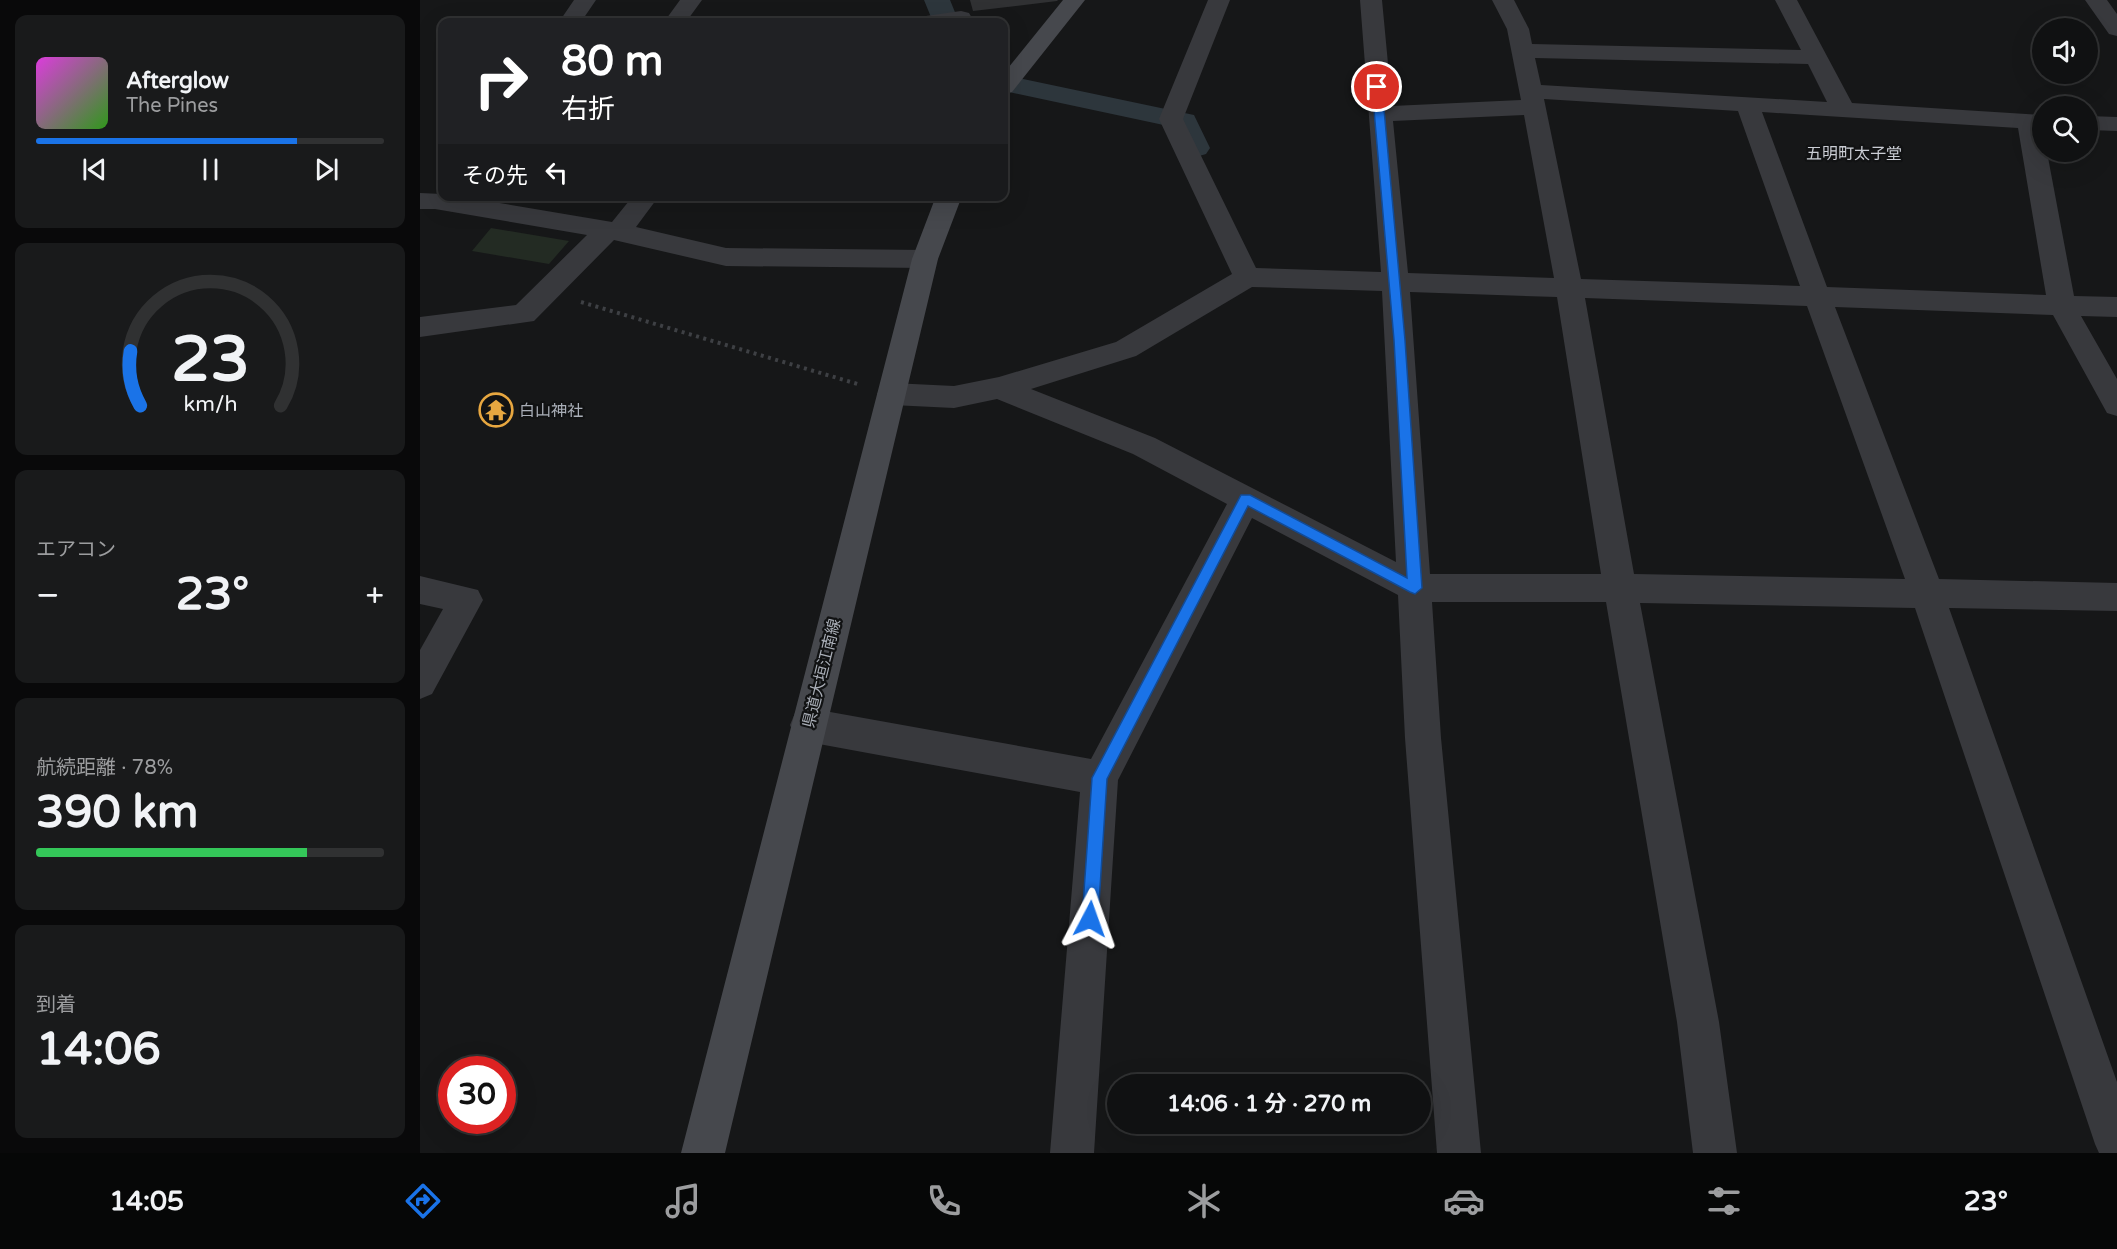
<!DOCTYPE html>
<html lang="ja">
<meta charset="utf-8">
<style>
body{margin:0;font-family:"Varela Round","Noto Sans JP",sans-serif;background:#191a1b;color:#f1f3f6;height:100vh;display:flex;flex-direction:column;font-size:22px;white-space:nowrap}
*{box-sizing:border-box;margin:0}
p{font-size:20px;color:#9c9d9f}
.icon{flex:none;width:33px;height:33px;fill:none;stroke:currentColor;stroke-width:2;stroke-linecap:round;stroke-linejoin:round}
.map{position:relative;flex:1;overflow:hidden}
.side{display:flex;flex-direction:column;gap:15px;padding:15px;background:#09090a;width:420px}
.side>*{flex:none}
.hud{position:absolute;left:18px;top:18px;width:570px;height:183px;border-radius:12px;box-shadow:0 6px 24px #0002,0 0 0 2px #303132;background:#202124;color:#fff;overflow:hidden}
.buttons{position:absolute;left:1612px;top:18px;display:grid;gap:12px}
.buttons a{display:grid;place-items:center;width:66px;height:66px;border-radius:50%;background:#101112;box-shadow:0 6px 24px #0002,0 0 0 2px #303132;font-size:30px}
.speed{position:absolute;left:18px;top:1056px;display:flex;gap:12px;font-size:30px;font-weight:700;text-align:center}
.speed>*{display:grid;place-content:center;width:78px;height:78px;border-radius:50%;background:#101112;box-shadow:0 6px 24px #0002,0 0 0 2px #303132;line-height:1}
.speed .limit{border:9px solid #d22;background:#fff;color:#111}
.pin{position:absolute;display:grid;place-items:center;width:51px;height:51px;color:#fff;margin:-26px;border:3px solid #fff;border-radius:50%;box-shadow:0 2px 6px #0007}
.me{position:absolute;width:66px;margin:-33px;rotate:4deg;stroke-linejoin:round;filter:drop-shadow(0 0 4px #0008)}
.turn{display:flex;align-items:center;gap:21px;height:126px;padding:0 24px;font-size:27px}
.turn .icon{width:78px;height:78px;stroke-width:2.5}
.turn b{display:block;font-size:42px;line-height:51px}
.then{display:flex;align-items:center;height:57px;padding:0 24px;background:#0003;gap:12px;font-size:22px}
.big{font-size:45px;font-weight:700;line-height:1.1}
.side .widget{flex:1;display:flex;flex-direction:column;justify-content:center;gap:9px;min-width:0;padding:0 21px;border-radius:12px;background:#191a1b}
.side .dial{align-items:center;gap:0}
.dial svg{height:156px;overflow:visible;fill:none;stroke:#303132;stroke-width:7;stroke-linecap:round;text-anchor:middle}
.dial text{fill:#f1f3f6;stroke:none}
.song{display:flex;align-items:center;gap:18px}
.cover{width:72px;height:72px;border-radius:9px;background:linear-gradient(135deg,hsl(300 70% 55%),hsl(110 70% 35%))}
.played{height:6px;border-radius:3px;background:linear-gradient(90deg,#1a73e8 75%,#303132 75%)}
.keys{display:flex;justify-content:space-around;direction:ltr}
.heat{display:flex;justify-content:space-between;align-items:center;font-size:33px;direction:ltr}
.charge{height:9px;border-radius:4px;background:linear-gradient(90deg,#34c759 78%,#303132 0)}
.trip{position:absolute;left:687px;top:1074px;width:324px;height:60px;border-radius:30px;background:#101112;box-shadow:0 6px 24px #0002,0 0 0 2px #303132;font-weight:700;line-height:60px;text-align:center}
.dock{display:flex;height:96px;justify-content:space-around;align-items:center;background:#060707;color:#9c9d9f}
.dock .icon{width:42px;height:42px}
.dock .selected{color:#1a73e8}
.dock b{font-size:27px;color:#f1f3f6}
main{display:flex;flex:1;min-height:0}
.map>svg:first-child{display:block}
.green{fill:#232b23}
.lines{fill:none;stroke-linecap:round;stroke-linejoin:round}
.canal{fill:#2d363c;fill-rule:evenodd}
.path{stroke:#3e4044;stroke-width:4;stroke-dasharray:3 4.5;stroke-linecap:butt}
.street{fill:#38393d;fill-rule:evenodd}
.secondary{fill:#46484d;fill-rule:evenodd}
.shaded-wall{fill:#303133}
.route{fill:#1a73e8;stroke:#114b97;stroke-width:1.5}
.labels{text-anchor:middle;stroke-width:4.5;stroke-linejoin:round;paint-order:stroke}
.far-quarter-label{font-size:16px;fill:#cacdd4;stroke:#111213}
.poi-label{font-size:16px;fill:#a9aeb7;stroke:#111213;text-anchor:start}
.street-label{font-size:16px;fill:#a9aeb7;stroke:#111213}
</style>
<main>
<section class="side">
<div class="widget">
<div class="song"><i class="cover"></i><div><b>Afterglow</b><p>The Pines</p></div></div>
<div class="played"></div>
<div class="keys"><svg class="icon" aria-label="previous" viewBox="0 0 24 24"><path d="M18 5L8 12l10 7zM5 5v14"/></svg><svg class="icon" aria-label="pause" viewBox="0 0 24 24"><path d="M8 5v14M16 5v14"/></svg><svg class="icon" aria-label="next" viewBox="0 0 24 24"><path d="M6 5l10 7-10 7zM19 5v14"/></svg></div>
</div>
<div class="widget dial"><svg viewBox="0 0 100 80">
<path d="M14 69A42 42 0 1 1 86 69"/>
<path d="M14 69A42 42 0 0 1 9 41" stroke="#1a73e8"/>
<text x="50" y="56" font-size="32" font-weight="700">23</text>
<text x="50" y="72" font-size="11">km/h</text>
</svg></div>
<div class="widget"><p>エアコン</p>
<div class="heat"><a>−</a><b class="big">23°</b><a>+</a></div>
</div>
<div class="widget"><p>航続距離 · 78%</p><b class="big">390 km</b><div class="charge"></div></div>
<div class="widget"><p>到着</p><b class="big">14:06</b></div>
</section>
<div class="map">
<svg width="1697" height="1153" viewBox="0 0 1697 1153">
<rect width="100%" height="100%" fill="#161718"/>
<path class="green" d="M 71,228 L 149,241 L 129,264 L 52,251 Z"/>
<g class="lines">
<path class="canal" d="M 504,0 L 530,0 L 539,22 L 513,22 Z
M 584,75 L 774,115 L 790,148 L 786,154 L 776,157 L 766,154 L 753,127 L 584,91 Z"/>
<path class="path" d="M 161,302 L 441,385"/>
<path class="street" d="M 154,0 L 176,0 L 161,22 L 139,22 Z
M 260,0 L 282,0 L 266,22 L 244,22 Z
M 788,0 L 810,0 L 763,119 L 836,268 L 961,272 L 940,0 L 962,0 L 972,106 L 1101,100 L 1087,29 L 1072,0 L 1094,0 L 1109,29 L 1112,44 L 1381,50 L 1355,0 L 1377,0 L 1432,103 L 1623,115 L 1623,152 L 1627,152 L 1654,296 L 1697,297 L 1697,317 L 1661,316 L 1697,379 L 1697,416 L 1687,413 L 1633,315 L 1415,307 L 1519,579 L 1697,583 L 1697,611 L 1529,608 L 1697,1082 L 1697,1153 L 1679,1153 L 1675,1144 L 1495,608 L 1220,603 L 1299,1022 L 1317,1153 L 1273,1153 L 1257,1022 L 1186,602 L 1012,602 L 1021,738 L 1061,1153 L 1017,1153 L 985,738 L 978,595 L 832,518 L 698,780 L 674,1153 L 630,1153 L 660,792 L 388,742 L 375,737 L 370,725 L 375,713 L 388,708 L 671,759 L 807,504 L 713,454 L 577,399 L 534,408 L 472,405 L 462,402 L 457,394 L 462,386 L 472,383 L 534,386 L 579,377 L 696,342 L 812,274 L 739,119 ZM 1115,58 L 1388,64 L 1407,102 L 1121,85 ZM 1124,99 L 1318,111 L 1380,286 L 1161,279 ZM 1342,112 L 1598,128 L 1626,295 L 1407,287 ZM 1104,115 L 1134,278 L 988,273 L 973,121 ZM 832,287 L 962,291 L 976,562 L 735,438 L 611,389 L 716,356 ZM 990,292 L 1137,297 L 1181,574 L 1010,574 ZM 1165,298 L 1387,306 L 1485,579 L 1214,574 Z
M 1665,0 L 1687,0 L 1697,14 L 1697,36 L 1689,34 Z
M 541,11 L 549,13 L 552,18 L 549,22 L 496,22 L 499,17 Z
M 1668,116 L 1697,117 L 1697,131 L 1668,130 Z
M 0,193 L 22,194 L 22,196 L 38,196 L 192,222 L 213,196 L 239,196 L 216,227 L 306,248 L 505,250 L 514,253 L 518,259 L 514,265 L 505,268 L 306,266 L 194,240 L 114,321 L 0,337 L 0,317 L 96,305 L 167,235 L 15,209 L 0,209 Z
M 0,576 L 58,590 L 63,600 L 12,694 L 0,699 L 0,650 L 23,609 L 0,604 Z"/>
<path class="secondary" d="M 643,0 L 665,0 L 592,92 L 584,94 L 584,73 Z
M 516,196 L 542,196 L 518,259 L 305,1153 L 261,1153 L 492,259 Z"/>
</g>
<path class="shaded-wall" d="M 550,0 L 638,0 L 637,1 L 553,11 Z"/>
<path class="route" d="M 957,84 L 962,87 L 985,340 L 1002,588 L 995,594 L 990,592 L 828,506 L 687,779 L 678,919 L 676,925 L 670,927 L 664,925 L 662,919 L 672,778 L 821,495 L 830,495 L 987,578 L 974,340 L 952,87 Z"/>
<defs>
<g id="temple-ring" transform="scale(1.725)"><circle r="9.5" fill="#111213" stroke="#e7a740" stroke-width="1.5"/><path d="M0-6L5-2H3V0L6.5 2.5H4V6H1.5V3h-3V6H-4V2.5H-6.5L-3 0V-2H-5Z" fill="#e7a740"/></g>
</defs>
<g fill-rule="evenodd">
<use href="#temple-ring" x="76" y="410"/>
</g>
<g class="labels">
<g class="far-quarter-label">
<text x="1434" y="159">五明町太子堂</text>
</g>
<g class="poi-label">
<text x="99" y="416">白山神社</text>
</g>
<g class="street-label">
<text transform="translate(401 673) rotate(-76)" y="6">県道大垣江南線</text>
</g>
</g>
</svg>
<div class="buttons">
<a><svg class="icon" aria-label="sound" viewBox="0 0 24 24"><path d="M4 9h4l5-4v14l-5-4H4zM17 9q2 3 0 6"/></svg></a>
<a><svg class="icon" aria-label="search" viewBox="0 0 24 24"><circle cx="10" cy="10" r="6"/><path d="M15 15l6 6"/></svg></a>
</div>
<div class="speed"><div class="limit">30</div></div>
<div class="pin" style="left:957px;top:87px;background:#d93025"><svg class="icon" aria-label="arrive" viewBox="0 0 24 24"><path d="M6 21V4h12l-3 4 3 4H6"/></svg></div>
<svg class="me" style="left:670px;top:919px" viewBox="-20 -20 40 40"><path d="M0-17L14 15 0 8-14 15z" fill="#1a73e8" stroke="#fff" stroke-width="4"/></svg>
<div class="trip">14:06 · 1 分 · 270 m</div>
<div class="hud">
<div class="turn"><svg class="icon" aria-label="right" viewBox="0 0 24 24"><path d="M7 20v-9h11M14 6l5 5-5 5"/></svg><div><b>80 m</b>右折</div></div>
<div class="then">その先<svg class="icon" aria-label="left" viewBox="0 0 24 24"><path d="M17 20v-9H6M10 6l-5 5 5 5"/></svg></div>
</div>
</div>
</main>
<nav class="dock">
<b>14:05</b>
<svg class="icon selected" aria-label="directions" viewBox="0 0 24 24"><path d="M12 3l9 9-9 9-9-9zM9 14v-3h6M13 9l2 2-2 2"/></svg>
<svg class="icon" aria-label="music" viewBox="0 0 24 24"><path d="M9 18V5l10-2v13"/><circle cx="6" cy="18" r="3"/><circle cx="16" cy="16" r="3"/></svg>
<svg class="icon" aria-label="phone" viewBox="0 0 24 24"><path d="M5 4h4l2 5-3 2q2 4 5 5l2-3 5 2v4C11 20 4 13 5 4z"/></svg>
<svg class="icon" aria-label="climate" viewBox="0 0 24 24"><path d="M12 3v18M4 7l16 10M4 17L20 7"/></svg>
<svg class="icon" aria-label="car" viewBox="0 0 24 24"><path d="M5 17H2v-5l4-1 3-4h7l3 4 3 1v5h-3M9 17h6M6 11h13"/><circle cx="7" cy="17" r="2"/><circle cx="17" cy="17" r="2"/></svg>
<svg class="icon" aria-label="filters" viewBox="0 0 24 24"><path d="M4 7h16M4 17h16"/><circle cx="9" cy="7" r="2"/><circle cx="15" cy="17" r="2"/></svg>
<b>23°</b>
</nav>
